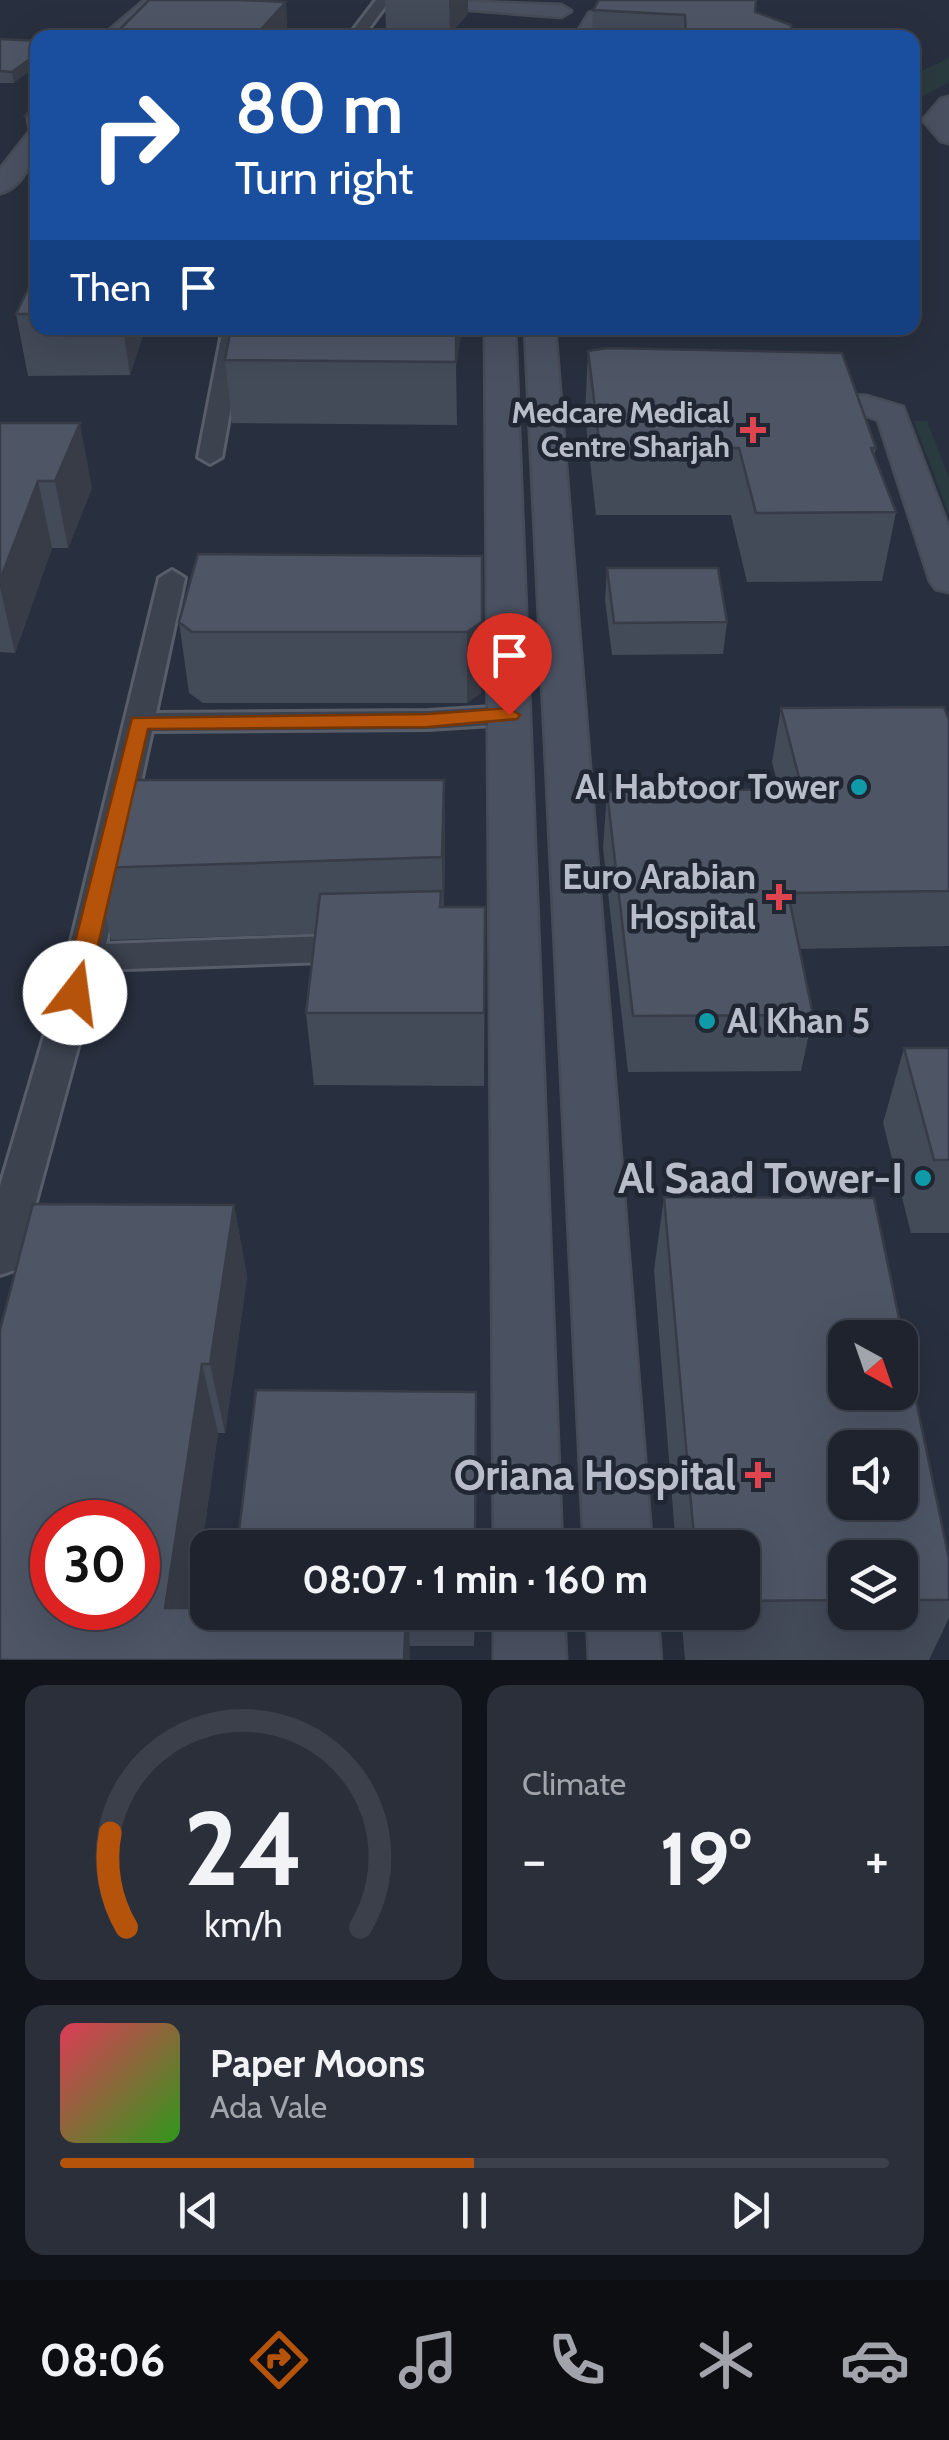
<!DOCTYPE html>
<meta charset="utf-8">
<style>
body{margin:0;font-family:Cabin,sans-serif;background:#2b2f3a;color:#f1f3f6;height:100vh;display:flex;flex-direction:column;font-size:38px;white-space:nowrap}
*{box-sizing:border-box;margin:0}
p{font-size:32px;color:#a1a4aa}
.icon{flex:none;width:55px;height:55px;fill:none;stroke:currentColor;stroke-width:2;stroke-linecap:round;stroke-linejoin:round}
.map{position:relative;height:1660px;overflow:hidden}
.side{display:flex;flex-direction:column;gap:25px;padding:25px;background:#101319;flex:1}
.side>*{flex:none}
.top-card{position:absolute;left:30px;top:30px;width:890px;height:305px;border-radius:20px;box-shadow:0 10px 40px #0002,0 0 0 2px #3c404a;background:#1a4fa0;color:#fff;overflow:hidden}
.needle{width:65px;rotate:140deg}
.controls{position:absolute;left:828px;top:1320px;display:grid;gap:20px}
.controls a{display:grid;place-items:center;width:90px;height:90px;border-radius:20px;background:#1e232e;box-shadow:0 10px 40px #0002,0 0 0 2px #3c404a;font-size:50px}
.speed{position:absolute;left:30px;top:1500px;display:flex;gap:20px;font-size:50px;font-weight:700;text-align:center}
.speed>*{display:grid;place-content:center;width:130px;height:130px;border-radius:50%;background:#1e232e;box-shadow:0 10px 40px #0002,0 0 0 2px #3c404a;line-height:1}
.speed .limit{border:15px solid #d22;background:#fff;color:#111}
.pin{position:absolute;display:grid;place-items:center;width:85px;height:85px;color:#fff;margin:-102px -42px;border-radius:50% 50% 50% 0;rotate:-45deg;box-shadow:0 0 10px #0007}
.pin .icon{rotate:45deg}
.me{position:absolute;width:110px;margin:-55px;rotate:15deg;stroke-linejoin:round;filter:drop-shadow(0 0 8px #0008)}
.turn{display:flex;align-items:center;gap:35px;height:210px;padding:0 40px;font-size:45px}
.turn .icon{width:130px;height:130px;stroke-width:2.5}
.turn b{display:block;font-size:70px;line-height:85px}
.then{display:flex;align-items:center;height:95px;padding:0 40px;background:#0003;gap:20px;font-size:38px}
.big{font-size:75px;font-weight:700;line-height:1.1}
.side .card{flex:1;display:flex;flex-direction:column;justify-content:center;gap:15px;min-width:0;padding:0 35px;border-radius:20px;background:#2b2f3a}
.side .dial{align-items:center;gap:0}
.dial svg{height:260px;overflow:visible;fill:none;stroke:#3c404a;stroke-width:7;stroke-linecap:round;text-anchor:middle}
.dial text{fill:#f1f3f6;stroke:none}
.song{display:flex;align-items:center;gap:30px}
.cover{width:120px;height:120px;border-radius:15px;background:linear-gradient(135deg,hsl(350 70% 55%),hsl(110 70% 35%))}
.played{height:10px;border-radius:5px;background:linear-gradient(90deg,#b45309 50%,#3c404a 50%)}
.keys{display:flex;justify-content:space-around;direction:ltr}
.heat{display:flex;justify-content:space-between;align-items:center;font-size:55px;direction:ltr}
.side .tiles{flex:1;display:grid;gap:25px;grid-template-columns:1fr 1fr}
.card:last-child{grid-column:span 2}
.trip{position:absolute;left:190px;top:1530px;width:570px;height:100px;border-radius:20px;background:#1e232e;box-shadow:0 10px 40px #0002,0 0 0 2px #3c404a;font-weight:700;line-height:100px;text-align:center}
.tabs{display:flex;height:160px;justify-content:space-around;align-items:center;background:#0c0e12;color:#a1a4aa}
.tabs .icon{width:70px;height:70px}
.tabs .active{color:#b45309}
.tabs b{font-size:45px;color:#f1f3f6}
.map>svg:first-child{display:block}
.green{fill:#2a3b3f}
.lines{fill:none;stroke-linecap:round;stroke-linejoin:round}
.street-casing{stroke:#575d69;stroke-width:6}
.secondary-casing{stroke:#454b57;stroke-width:5}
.street{fill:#3c424e;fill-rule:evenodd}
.secondary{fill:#4a5161;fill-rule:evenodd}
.wall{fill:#434a58;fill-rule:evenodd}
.shaded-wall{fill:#373c47}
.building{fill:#4e5666;stroke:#373c47;stroke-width:2.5;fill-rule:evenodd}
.route{fill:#b45309;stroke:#753606;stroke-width:2.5}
.health-dot{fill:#e0444e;stroke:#202733;stroke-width:4}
.culture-dot{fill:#0f9aa8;stroke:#202733;stroke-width:4}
.labels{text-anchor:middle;stroke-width:9;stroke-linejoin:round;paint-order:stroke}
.far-poi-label{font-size:30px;font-weight:bold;fill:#b8bdc9;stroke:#202733;text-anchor:end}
.poi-label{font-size:35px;font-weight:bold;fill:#b8bdc9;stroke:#202733;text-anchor:end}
.near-poi-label{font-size:42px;font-weight:bold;fill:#b8bdc9;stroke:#202733;text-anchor:end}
</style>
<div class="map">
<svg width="949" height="1660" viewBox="0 0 949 1660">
<rect width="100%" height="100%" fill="#282f3e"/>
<path class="green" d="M 949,58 L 949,82 L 913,102 L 913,75 Z
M 914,421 L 927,421 L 949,478 L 949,514 Z"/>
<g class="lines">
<g class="street-casing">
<path id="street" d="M 376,0 L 390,0 L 362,38 L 347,38 Z
M 223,328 L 245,328 L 222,457 L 210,464 L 198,457 Z
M 172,570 L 185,578 L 156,713 L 428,711 L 509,706 L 520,708 L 524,715 L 520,722 L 509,724 L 428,729 L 152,731 L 106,944 L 355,935 L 367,939 L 373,948 L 367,957 L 355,961 L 99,970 L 21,1257 L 15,1270 L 0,1275 L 0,1186 L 67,958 L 159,578 Z"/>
</g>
<g class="secondary-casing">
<path id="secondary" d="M 145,0 L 166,0 L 123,38 L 100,38 Z
M 410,0 L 561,5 L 571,11 L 561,17 L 419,6 Z
M 596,11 L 606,17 L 594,38 L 574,38 L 589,13 Z
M 949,97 L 949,143 L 941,141 L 923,120 L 941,99 Z
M 38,129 C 38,151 25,187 0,193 L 0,169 L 30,131 Z
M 485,328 L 515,328 L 562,1548 L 494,1548 Z
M 525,328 L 555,328 L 652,1548 L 584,1548 Z
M 802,394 L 866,396 L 903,407 L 949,529 L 949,592 L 936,589 L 930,581 L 878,420 L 862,414 L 791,410 L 786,403 L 791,396 Z
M 494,1612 L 564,1612 L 566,1660 L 494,1660 Z
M 587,1612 L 657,1612 L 661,1660 L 589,1660 Z"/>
</g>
<use href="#street" class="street"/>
<use href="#secondary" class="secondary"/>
</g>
<path class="wall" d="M 385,0 L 468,0 L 468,14 L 450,34 L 386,30 Z
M 593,10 L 755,12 L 793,38 L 592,38 Z
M 0,39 L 38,41 L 14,83 L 0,83 Z
M 38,100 L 38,169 L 35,169 L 25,116 Z
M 38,272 L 38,328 L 144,328 L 144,332 L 130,375 L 28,376 L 16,314 Z
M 231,328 L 462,328 L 456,366 L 457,425 L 232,423 L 225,360 Z
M 588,351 L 876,448 L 874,456 L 896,512 L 882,581 L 747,582 L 731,515 L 596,515 L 585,415 Z
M 0,423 L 92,488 L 68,548 L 52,548 L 15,653 L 0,652 Z
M 482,556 L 481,693 L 467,703 L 203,703 L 189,693 L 179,622 Z
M 607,568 L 727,622 L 723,654 L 612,655 L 605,600 Z
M 781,708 L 949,720 L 949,946 L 799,949 L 813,1015 L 801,1071 L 628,1072 L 603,848 L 607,792 L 779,790 L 772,762 Z
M 444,780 L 445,851 L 444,907 L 485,907 L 484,1086 L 314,1085 L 306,1013 L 315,934 L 111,940 L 95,868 Z
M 904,1048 L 949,1048 L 949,1233 L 911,1233 L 883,1123 Z
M 664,1197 L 949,1559 L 949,1618 L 929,1660 L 685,1660 L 681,1612 L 742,1612 L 742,1548 L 676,1548 L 654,1270 ZM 845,1558 L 900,1558 L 900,1612 L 845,1612 Z
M 234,1205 L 247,1277 L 225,1433 L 218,1433 L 193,1608 L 208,1612 L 475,1612 L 474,1646 L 411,1646 L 0,1660 Z"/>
<path class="shaded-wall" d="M 449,0 L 468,0 L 468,14 L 450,34 Z
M 286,2 L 288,38 L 253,38 Z
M 38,53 L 38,65 L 14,83 L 12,72 Z
M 123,328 L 144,328 L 144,332 L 130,375 Z
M 456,328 L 462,328 L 456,368 Z
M 80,423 L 92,488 L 68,548 L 55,481 Z
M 38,481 L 52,548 L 15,653 L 0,587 L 0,580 Z
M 482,622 L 481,693 L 467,703 L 467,632 Z
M 444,780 L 445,851 L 443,930 L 442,857 Z
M 234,1205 L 247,1277 L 225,1433 L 210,1364 Z
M 202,1364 L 218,1433 L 186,1660 L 165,1608 Z
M 406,1612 L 409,1612 L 410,1660 L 404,1660 Z"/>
<path class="building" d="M 149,0 L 240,0 L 286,2 L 253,38 L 111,38 Z
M 599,0 L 756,0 L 755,12 L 791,25 L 793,38 L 686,38 L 685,15 L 593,10 Z
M 352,31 L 496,35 L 495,38 L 349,38 Z
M 0,39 L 38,41 L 38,53 L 12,72 L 0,71 Z
M 38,100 L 38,116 L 25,116 Z
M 36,272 L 38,272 L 38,314 L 16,314 Z
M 231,328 L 456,328 L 456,362 L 225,360 Z
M 607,348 L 842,353 L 876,448 L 871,448 L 896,512 L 756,513 L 739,448 L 600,448 L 588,351 Z
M 0,423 L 80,423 L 55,481 L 38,481 L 0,580 Z
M 198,554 L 482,556 L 482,622 L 467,632 L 192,632 L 179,622 Z
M 607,568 L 718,568 L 727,622 L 614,623 Z
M 944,707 L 949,720 L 949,891 L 788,893 L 813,1015 L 633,1016 L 607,792 L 802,789 L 781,708 Z
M 116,780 L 444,780 L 442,857 L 95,868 Z
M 441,891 L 440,907 L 485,907 L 484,1013 L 306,1013 L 320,894 Z
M 904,1048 L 949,1048 L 949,1160 L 934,1160 Z
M 664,1197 L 874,1198 L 949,1559 L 949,1600 L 900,1600 L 900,1558 L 845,1558 L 845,1600 L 742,1601 L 742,1548 L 695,1548 ZM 845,1338 L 900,1338 L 900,1392 L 845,1392 ZM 845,1448 L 900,1448 L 900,1502 L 845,1502 Z
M 33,1204 L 234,1205 L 210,1364 L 202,1364 L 165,1608 L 208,1608 L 208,1612 L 406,1612 L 404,1660 L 0,1660 L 0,1330 ZM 52,1522 L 138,1522 L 138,1608 L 52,1608 Z
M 256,1390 L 476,1392 L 475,1548 L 237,1548 Z"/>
<path class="route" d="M 509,708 L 520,715 L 517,719 L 428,727 L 148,729 L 87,993 L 84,999 L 66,999 L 62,993 L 132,718 L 428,714 Z"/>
<g class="health-dot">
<path d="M748 415h10v10h10v10h-10v10h-10v-10h-10v-10h10z"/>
<path d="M774 882h10v10h10v10h-10v10h-10v-10h-10v-10h10z"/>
<path d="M753 1460h10v10h10v10h-10v10h-10v-10h-10v-10h10z"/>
</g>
<g class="culture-dot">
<circle cx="859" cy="787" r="10"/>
<circle cx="707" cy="1021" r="10"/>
<circle cx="923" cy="1178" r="10"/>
</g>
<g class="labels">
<g class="far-poi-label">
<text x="730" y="423">Medcare Medical<tspan x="730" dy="34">Centre Sharjah</tspan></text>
</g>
<g class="poi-label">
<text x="839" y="799">Al Habtoor Tower</text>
<text x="756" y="889">Euro Arabian<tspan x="756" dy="40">Hospital</tspan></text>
<text x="727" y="1033" text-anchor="start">Al Khan 5</text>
</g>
<g class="near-poi-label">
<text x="903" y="1193">Al Saad Tower-I</text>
<text x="736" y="1490">Oriana Hospital</text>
</g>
</g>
</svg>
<div class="controls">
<a><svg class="needle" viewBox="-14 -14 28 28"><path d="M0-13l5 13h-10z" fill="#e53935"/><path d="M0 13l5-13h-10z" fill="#a1a4aa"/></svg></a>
<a><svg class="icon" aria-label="sound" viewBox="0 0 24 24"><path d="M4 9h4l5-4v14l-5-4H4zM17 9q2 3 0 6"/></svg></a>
<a><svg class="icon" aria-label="layers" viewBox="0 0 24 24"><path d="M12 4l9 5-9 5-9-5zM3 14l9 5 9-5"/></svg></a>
</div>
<div class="speed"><div class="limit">30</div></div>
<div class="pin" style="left:509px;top:715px;background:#d93025"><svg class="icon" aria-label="arrive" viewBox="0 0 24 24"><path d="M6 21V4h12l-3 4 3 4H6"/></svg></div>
<svg class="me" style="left:75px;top:993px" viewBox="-20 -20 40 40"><circle r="19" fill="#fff"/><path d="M0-13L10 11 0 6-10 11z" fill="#b45309"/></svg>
<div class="trip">08:07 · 1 min · 160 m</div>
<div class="top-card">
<div class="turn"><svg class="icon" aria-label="right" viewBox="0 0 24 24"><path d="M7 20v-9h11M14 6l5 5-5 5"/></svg><div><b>80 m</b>Turn right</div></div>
<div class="then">Then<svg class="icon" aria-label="arrive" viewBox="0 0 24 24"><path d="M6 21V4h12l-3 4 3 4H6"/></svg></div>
</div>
</div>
<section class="side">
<div class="tiles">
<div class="card dial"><svg viewBox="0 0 100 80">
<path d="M14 69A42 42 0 1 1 86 69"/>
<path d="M14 69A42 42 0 0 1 9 40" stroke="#b45309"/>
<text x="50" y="56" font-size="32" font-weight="700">24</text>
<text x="50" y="72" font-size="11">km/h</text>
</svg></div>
<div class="card"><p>Climate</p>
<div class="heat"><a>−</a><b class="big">19°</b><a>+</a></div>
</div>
<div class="card">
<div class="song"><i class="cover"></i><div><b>Paper Moons</b><p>Ada Vale</p></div></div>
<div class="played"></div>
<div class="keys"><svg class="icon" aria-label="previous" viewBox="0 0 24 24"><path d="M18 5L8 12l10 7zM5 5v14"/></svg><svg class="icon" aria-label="pause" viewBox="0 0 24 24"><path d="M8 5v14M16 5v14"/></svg><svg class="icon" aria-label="next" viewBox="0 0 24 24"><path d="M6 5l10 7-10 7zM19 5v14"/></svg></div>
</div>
</div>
</section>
<nav class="tabs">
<b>08:06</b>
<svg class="icon active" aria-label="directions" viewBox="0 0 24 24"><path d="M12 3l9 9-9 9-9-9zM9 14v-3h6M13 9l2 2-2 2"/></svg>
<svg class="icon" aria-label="music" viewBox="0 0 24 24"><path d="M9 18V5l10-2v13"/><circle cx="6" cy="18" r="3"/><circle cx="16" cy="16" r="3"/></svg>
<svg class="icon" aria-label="phone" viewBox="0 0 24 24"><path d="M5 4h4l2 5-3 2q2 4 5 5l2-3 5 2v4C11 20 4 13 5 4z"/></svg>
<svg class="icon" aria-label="climate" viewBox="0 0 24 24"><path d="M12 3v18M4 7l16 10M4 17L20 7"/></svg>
<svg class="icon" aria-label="car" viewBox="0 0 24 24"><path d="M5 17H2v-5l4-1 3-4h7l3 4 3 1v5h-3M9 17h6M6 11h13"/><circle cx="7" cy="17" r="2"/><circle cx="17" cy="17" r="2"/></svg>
</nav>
